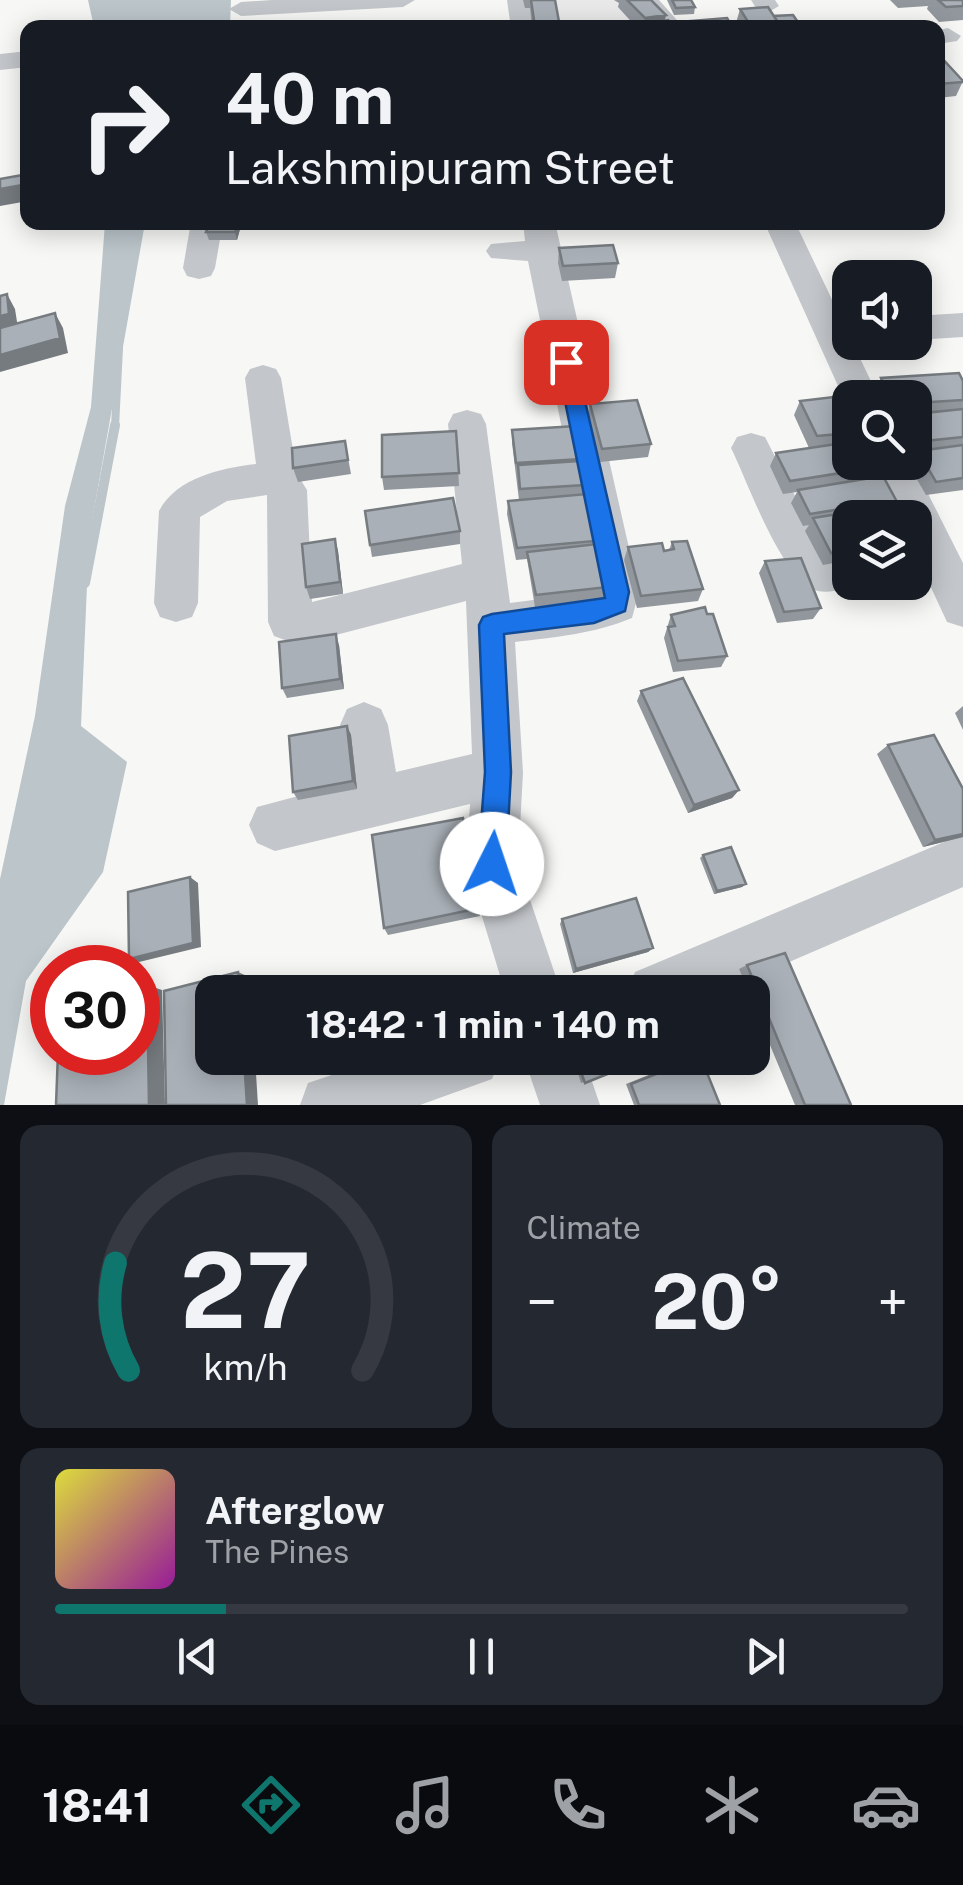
<!DOCTYPE html>
<meta charset="utf-8">
<style>
body{margin:0;font-family:"Public Sans",sans-serif;background:#242831;color:#f1f3f6;height:100vh;display:flex;flex-direction:column;font-size:38px;white-space:nowrap}
*{box-sizing:border-box;margin:0}
p{font-size:32px;color:#9ea1a6}
.icon{flex:none;width:55px;height:55px;fill:none;stroke:currentColor;stroke-width:2;stroke-linecap:round;stroke-linejoin:round}
.map{position:relative;height:1105px;overflow:hidden}
.drawer{display:flex;flex-direction:column;gap:20px;padding:20px;background:#0d0f14;flex:1}
.drawer>*{flex:none}
.guide{position:absolute;left:20px;top:20px;width:925px;height:210px;border-radius:20px;box-shadow:0 5px 25px #0003;background:#171b24;color:#f1f3f6;overflow:hidden}
.controls{position:absolute;left:832px;top:260px;display:grid;gap:20px}
.controls a{display:grid;place-items:center;width:100px;height:100px;border-radius:20px;background:#171b24;box-shadow:0 5px 25px #0003;font-size:50px}
.speed{position:absolute;left:30px;top:945px;display:flex;gap:20px;font-size:50px;font-weight:700;text-align:center}
.speed>*{display:grid;place-content:center;width:130px;height:130px;border-radius:50%;background:#171b24;box-shadow:0 5px 25px #0003;line-height:1}
.speed .limit{border:15px solid #d22;background:#fff;color:#111}
.pin{position:absolute;display:grid;place-items:center;width:85px;height:85px;color:#fff;margin:-42px;border-radius:20px;box-shadow:0 5px 15px #0006}
.me{position:absolute;width:110px;margin:-55px;rotate:4deg;stroke-linejoin:round;filter:drop-shadow(0 0 8px #0008)}
.turn{display:flex;align-items:center;gap:35px;height:210px;padding:0 40px;font-size:45px}
.turn .icon{width:130px;height:130px;stroke-width:2.5}
.turn b{display:block;font-size:70px;line-height:85px}
.big{font-size:75px;font-weight:700;line-height:1.1}
.drawer .widget{flex:1;display:flex;flex-direction:column;justify-content:center;gap:15px;min-width:0;padding:0 35px;border-radius:20px;background:#242831}
.drawer .dial{align-items:center;gap:0}
.dial svg{height:260px;overflow:visible;fill:none;stroke:#363941;stroke-width:7;stroke-linecap:round;text-anchor:middle}
.dial text{fill:#f1f3f6;stroke:none}
.song{display:flex;align-items:center;gap:30px}
.cover{width:120px;height:120px;border-radius:15px;background:linear-gradient(135deg,hsl(60 70% 55%),hsl(300 70% 35%))}
.played{height:10px;border-radius:5px;background:linear-gradient(90deg,#0f766e 20%,#363941 20%)}
.keys{display:flex;justify-content:space-around;direction:ltr}
.heat{display:flex;justify-content:space-between;align-items:center;font-size:55px;direction:ltr}
.drawer .tiles{flex:1;display:grid;gap:20px;grid-template-columns:1fr 1fr}
.widget:last-child{grid-column:span 2}
.trip{position:absolute;left:195px;top:975px;width:575px;height:100px;border-radius:20px;background:#171b24;box-shadow:0 5px 25px #0003;font-weight:700;line-height:100px;text-align:center}
.menu{display:flex;height:160px;justify-content:space-around;align-items:center;background:#090b0e;color:#9ea1a6}
.menu .icon{width:70px;height:70px}
.menu .selected{color:#0f766e}
.menu b{font-size:45px;color:#f1f3f6}
.map>svg:first-child{display:block}
.built{fill:#e8e9e8}
.water{fill:#bbc5ca}
.lines{fill:none;stroke-linecap:round;stroke-linejoin:round}
.stream-far1{stroke:#bbc5ca;stroke-width:8}
.stream{stroke:#bbc5ca;stroke-width:10}
.minor{fill:#c3c6ca;fill-rule:evenodd}
.wall{fill:#91979d}
.shaded-wall{fill:#767b80}
.building{fill:#a9b0b7;stroke:#767b80;stroke-width:2.5}
.route{fill:#1a73e8;stroke:#114b97;stroke-width:2.5}
</style>
<div class="map">
<svg width="963" height="1105" viewBox="0 0 963 1105">
<rect width="100%" height="100%" fill="#f7f8f5"/>
<path class="built" d="M 529,0 L 635,0 L 660,27 L 535,27 Z"/>
<path class="water" d="M 88,0 L 231,0 L 230,27 L 94,27 Z
M 105,223 L 145,223 L 89,538 L 81,726 L 127,762 L 103,872 L 26,981 L 4,1105 L 0,1105 L 0,879 L 35,716 L 65,506 L 91,407 Z"/>
<g class="lines">
<path class="stream-far1" d="M 115,427 L 119,348"/>
<path class="stream" d="M 85,583 L 115,425"/>
<path class="minor" d="M 272,0 L 415,0 L 403,7 L 241,16 L 229,9 L 241,2 Z
M 507,0 L 531,0 L 536,28 L 511,28 Z
M 634,0 L 659,0 L 684,28 L 658,28 Z
M 751,0 L 775,0 L 779,6 L 767,13 L 758,11 Z
M 948,28 L 961,36 L 957,41 L 938,44 L 938,30 Z
M 28,51 L 28,67 L 0,70 L 0,54 Z
M 191,222 L 223,222 L 215,268 L 211,276 L 199,279 L 187,276 L 183,268 Z
M 523,222 L 555,222 L 639,592 L 632,618 C 593,634 556,637 515,642 L 523,773 L 518,864 L 561,992 L 505,992 L 466,864 L 470,804 L 275,851 L 257,843 L 249,825 L 257,807 L 347,783 L 340,725 L 347,709 L 364,702 L 381,709 L 388,725 L 396,772 L 472,754 L 466,601 L 309,642 L 290,642 L 274,636 L 268,622 L 267,495 L 227,501 L 200,517 L 198,603 L 192,617 L 176,622 L 160,617 L 154,603 L 159,511 C 176,478 221,468 256,464 L 245,378 L 250,369 L 263,365 L 276,369 L 281,378 L 297,474 L 307,490 L 312,602 L 462,564 L 448,424 L 453,414 L 467,410 L 481,414 L 486,424 L 510,603 L 595,592 L 528,261 L 491,258 L 486,251 L 491,244 L 525,241 Z
M 764,222 L 795,222 L 879,398 L 850,398 L 848,408 Z
M 963,313 L 963,337 L 915,340 L 915,316 Z
M 751,433 L 765,437 L 820,545 L 830,554 L 850,551 L 850,582 L 864,582 C 850,587 832,594 818,591 C 782,582 748,482 731,448 L 737,437 Z
M 872,462 L 912,462 L 963,563 L 963,627 L 947,622 L 915,553 L 915,518 L 898,518 Z
M 963,834 L 963,887 L 720,992 L 627,992 L 635,972 Z
M 382,1058 L 501,1058 L 492,1079 L 420,1105 L 300,1105 L 308,1083 Z
M 524,1058 L 584,1058 L 600,1105 L 540,1105 Z"/>
</g>
<path class="wall" d="M 523,0 L 555,0 L 560,28 L 532,28 L 530,8 L 525,8 Z
M 614,0 L 651,0 L 666,15 L 664,21 L 676,28 L 637,28 L 618,7 L 619,3 Z
M 667,0 L 691,0 L 695,7 L 694,14 L 674,15 Z
M 890,0 L 963,0 L 963,20 L 939,22 L 927,9 L 930,0 L 928,6 L 898,8 Z
M 740,9 L 774,16 L 802,28 L 739,28 L 736,23 Z
M 938,57 L 963,81 L 956,96 L 938,98 Z
M 242,222 L 237,240 L 209,240 L 206,232 Z
M 412,222 L 490,222 L 489,228 L 412,227 Z
M 559,248 L 618,263 L 615,278 L 562,281 L 558,263 Z
M 881,378 L 963,381 L 963,490 L 926,495 L 908,464 L 910,462 L 915,462 L 915,398 L 876,398 L 873,392 Z
M 800,401 L 850,411 L 850,462 L 878,467 L 871,478 L 896,500 L 892,505 L 850,518 L 850,560 L 823,565 L 805,531 L 809,525 L 803,526 L 791,503 L 797,492 L 783,494 L 770,466 L 776,453 L 809,448 L 794,415 Z
M 590,404 L 651,444 L 648,457 L 600,462 L 588,418 Z
M 512,430 L 582,459 L 581,466 L 585,485 L 583,495 L 595,541 L 595,544 L 608,587 L 605,598 L 535,607 L 527,559 L 516,560 L 507,514 L 508,501 L 519,500 L 512,443 Z
M 456,431 L 459,486 L 384,490 L 382,477 Z
M 345,441 L 351,474 L 298,482 L 293,468 Z
M 460,531 L 460,544 L 372,557 L 370,545 Z
M 335,539 L 338,551 L 343,594 L 310,599 L 306,587 Z
M 672,542 L 703,589 L 698,601 L 637,608 L 624,560 L 628,547 L 664,551 L 669,550 Z
M 765,561 L 821,608 L 813,619 L 777,623 L 759,573 Z
M 707,614 L 727,656 L 721,667 L 673,672 L 664,638 L 671,615 Z
M 339,645 L 344,689 L 287,698 L 282,688 Z
M 641,691 L 739,790 L 732,798 L 688,813 L 637,701 Z
M 963,706 L 963,730 L 955,713 Z
M 347,726 L 351,735 L 357,789 L 298,800 L 293,792 Z
M 888,745 L 963,837 L 923,847 L 877,754 Z
M 703,855 L 746,884 L 742,887 L 714,894 L 700,858 Z
M 480,908 L 480,916 L 388,935 L 384,928 Z
M 562,919 L 653,948 L 648,952 L 573,973 L 560,924 Z
M 747,965 L 851,1105 L 795,1105 L 752,1002 L 752,992 L 749,992 L 739,969 Z
M 573,1058 L 647,1058 L 581,1083 Z
M 691,1058 L 701,1058 L 720,1105 L 634,1105 L 626,1084 Z"/>
<path class="shaded-wall" d="M 666,15 L 663,28 L 646,24 L 646,28 L 643,28 L 645,18 Z
M 28,184 L 28,201 L 0,206 L 0,189 Z
M 238,222 L 242,222 L 237,240 L 235,232 Z
M 7,294 L 15,309 L 18,328 L 0,332 L 0,316 Z
M 55,313 L 63,328 L 68,353 L 0,372 L 0,355 Z
M 335,539 L 338,551 L 343,594 L 340,582 Z
M 336,634 L 339,645 L 344,689 L 340,679 Z
M 347,726 L 351,735 L 357,789 L 353,781 Z
M 739,790 L 732,798 L 688,813 L 694,805 Z
M 963,834 L 963,837 L 923,847 L 935,840 Z
M 190,877 L 198,883 L 201,947 L 139,962 L 129,959 Z
M 746,884 L 742,887 L 714,894 L 717,891 Z
M 653,948 L 648,952 L 573,973 L 576,969 Z
M 238,972 L 249,977 L 250,992 L 239,992 Z
M 147,985 L 162,990 L 165,1105 L 149,1105 Z
M 244,1058 L 255,1058 L 258,1105 L 247,1105 Z"/>
<path class="building" d="M 531,0 L 555,0 L 560,27 L 535,27 Z
M 627,0 L 651,0 L 666,15 L 645,18 Z
M 672,0 L 691,0 L 695,7 L 676,8 Z
M 938,0 L 963,0 L 963,6 L 946,7 Z
M 768,7 L 779,24 L 750,25 L 740,9 Z
M 793,15 L 802,28 L 778,28 L 779,24 L 774,16 Z
M 727,18 L 733,28 L 694,28 L 690,21 Z
M 668,20 L 676,28 L 650,28 L 646,24 Z
M 940,56 L 963,81 L 963,82 L 938,84 L 938,57 Z
M 28,174 L 28,184 L 0,189 L 0,179 Z
M 210,222 L 238,222 L 235,232 L 206,232 Z
M 613,245 L 618,263 L 563,266 L 559,248 Z
M 7,294 L 9,314 L 0,316 L 0,296 Z
M 55,313 L 60,338 L 0,355 L 0,328 Z
M 959,373 L 963,381 L 963,400 L 915,403 L 915,398 L 891,398 L 881,378 Z
M 842,396 L 850,411 L 850,433 L 817,436 L 800,401 Z
M 637,400 L 651,444 L 602,449 L 590,404 Z
M 963,409 L 963,437 L 915,442 L 915,414 Z
M 576,426 L 582,459 L 516,463 L 512,430 Z
M 456,431 L 459,473 L 382,477 L 382,435 Z
M 345,441 L 348,460 L 293,468 L 292,448 Z
M 850,442 L 850,462 L 875,462 L 878,467 L 790,481 L 776,453 Z
M 963,445 L 963,478 L 936,482 L 918,451 Z
M 580,461 L 585,485 L 520,489 L 518,465 Z
M 883,476 L 896,500 L 810,514 L 798,490 Z
M 587,494 L 595,541 L 517,548 L 508,501 Z
M 453,498 L 460,531 L 370,545 L 365,511 Z
M 895,505 L 902,518 L 850,518 L 850,549 L 831,553 L 813,518 Z
M 335,539 L 340,582 L 306,587 L 302,544 Z
M 687,541 L 703,589 L 641,596 L 628,547 L 662,543 L 664,551 L 674,549 L 672,542 Z
M 597,544 L 608,587 L 536,595 L 527,552 Z
M 801,558 L 821,608 L 784,612 L 765,561 Z
M 705,607 L 707,614 L 713,614 L 727,656 L 678,661 L 668,627 L 675,626 L 671,615 Z
M 336,634 L 340,679 L 282,688 L 279,642 Z
M 683,678 L 739,790 L 694,805 L 641,691 Z
M 347,726 L 353,781 L 293,792 L 289,736 Z
M 934,735 L 963,789 L 963,834 L 935,840 L 888,745 Z
M 463,818 L 480,908 L 384,928 L 372,835 Z
M 731,847 L 746,884 L 717,891 L 703,855 Z
M 190,877 L 193,943 L 129,959 L 128,892 Z
M 636,898 L 653,948 L 576,969 L 562,919 Z
M 785,953 L 851,1105 L 805,1105 L 747,965 Z
M 238,972 L 239,992 L 212,992 L 212,1058 L 244,1058 L 247,1105 L 166,1105 L 164,991 Z
M 147,985 L 149,1105 L 56,1105 L 58,1052 L 138,1052 L 138,988 Z
M 576,1058 L 647,1058 L 585,1083 Z
M 696,1058 L 701,1058 L 720,1105 L 639,1105 L 631,1084 Z"/>
<path class="route" d="M 566,355 L 576,362 L 629,592 L 625,611 L 594,623 L 504,634 L 511,772 L 506,864 L 502,875 L 492,879 L 482,875 L 478,864 L 485,772 L 479,625 L 483,617 L 492,614 L 605,598 L 557,362 Z"/>
</svg>
<div class="controls">
<a><svg class="icon" aria-label="sound" viewBox="0 0 24 24"><path d="M4 9h4l5-4v14l-5-4H4zM17 9q2 3 0 6"/></svg></a>
<a><svg class="icon" aria-label="search" viewBox="0 0 24 24"><circle cx="10" cy="10" r="6"/><path d="M15 15l6 6"/></svg></a>
<a><svg class="icon" aria-label="layers" viewBox="0 0 24 24"><path d="M12 4l9 5-9 5-9-5zM3 14l9 5 9-5"/></svg></a>
</div>
<div class="speed"><div class="limit">30</div></div>
<div class="pin" style="left:566px;top:362px;background:#d93025"><svg class="icon" aria-label="arrive" viewBox="0 0 24 24"><path d="M6 21V4h12l-3 4 3 4H6"/></svg></div>
<svg class="me" style="left:492px;top:864px" viewBox="-20 -20 40 40"><circle r="19" fill="#fff"/><path d="M0-13L10 11 0 6-10 11z" fill="#1a73e8"/></svg>
<div class="trip">18:42 · 1 min · 140 m</div>
<div class="guide">
<div class="turn"><svg class="icon" aria-label="right" viewBox="0 0 24 24"><path d="M7 20v-9h11M14 6l5 5-5 5"/></svg><div><b>40 m</b>Lakshmipuram Street</div></div>
</div>
</div>
<section class="drawer">
<div class="tiles">
<div class="widget dial"><svg viewBox="0 0 100 80">
<path d="M14 69A42 42 0 1 1 86 69"/>
<path d="M14 69A42 42 0 0 1 10 36" stroke="#0f766e"/>
<text x="50" y="56" font-size="32" font-weight="700">27</text>
<text x="50" y="72" font-size="11">km/h</text>
</svg></div>
<div class="widget"><p>Climate</p>
<div class="heat"><a>−</a><b class="big">20°</b><a>+</a></div>
</div>
<div class="widget">
<div class="song"><i class="cover"></i><div><b>Afterglow</b><p>The Pines</p></div></div>
<div class="played"></div>
<div class="keys"><svg class="icon" aria-label="previous" viewBox="0 0 24 24"><path d="M18 5L8 12l10 7zM5 5v14"/></svg><svg class="icon" aria-label="pause" viewBox="0 0 24 24"><path d="M8 5v14M16 5v14"/></svg><svg class="icon" aria-label="next" viewBox="0 0 24 24"><path d="M6 5l10 7-10 7zM19 5v14"/></svg></div>
</div>
</div>
</section>
<nav class="menu">
<b>18:41</b>
<svg class="icon selected" aria-label="directions" viewBox="0 0 24 24"><path d="M12 3l9 9-9 9-9-9zM9 14v-3h6M13 9l2 2-2 2"/></svg>
<svg class="icon" aria-label="music" viewBox="0 0 24 24"><path d="M9 18V5l10-2v13"/><circle cx="6" cy="18" r="3"/><circle cx="16" cy="16" r="3"/></svg>
<svg class="icon" aria-label="phone" viewBox="0 0 24 24"><path d="M5 4h4l2 5-3 2q2 4 5 5l2-3 5 2v4C11 20 4 13 5 4z"/></svg>
<svg class="icon" aria-label="climate" viewBox="0 0 24 24"><path d="M12 3v18M4 7l16 10M4 17L20 7"/></svg>
<svg class="icon" aria-label="car" viewBox="0 0 24 24"><path d="M5 17H2v-5l4-1 3-4h7l3 4 3 1v5h-3M9 17h6M6 11h13"/><circle cx="7" cy="17" r="2"/><circle cx="17" cy="17" r="2"/></svg>
</nav>
